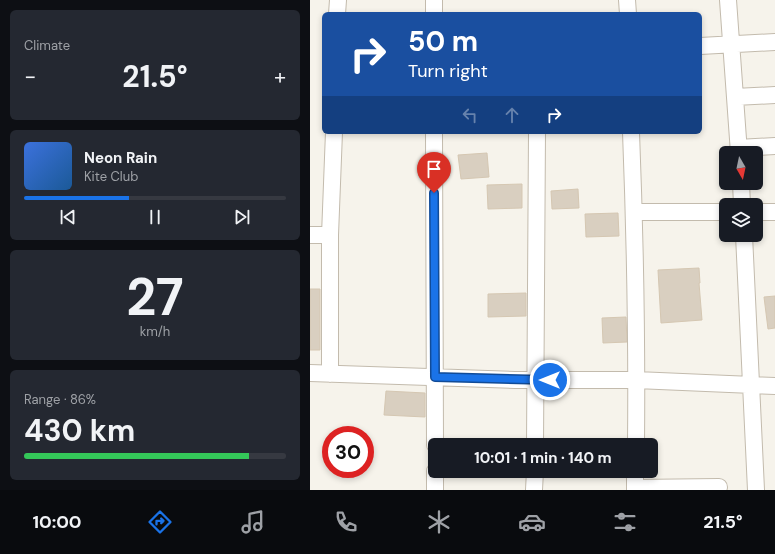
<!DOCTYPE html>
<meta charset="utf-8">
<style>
body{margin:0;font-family:"DM Sans",sans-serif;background:#242831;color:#f1f3f6;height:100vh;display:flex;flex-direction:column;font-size:15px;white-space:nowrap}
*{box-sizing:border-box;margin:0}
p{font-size:13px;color:#9ea1a6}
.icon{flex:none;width:22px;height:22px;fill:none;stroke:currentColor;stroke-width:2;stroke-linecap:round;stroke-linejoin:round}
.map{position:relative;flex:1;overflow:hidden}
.side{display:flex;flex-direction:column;gap:10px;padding:10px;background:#0d0f14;width:310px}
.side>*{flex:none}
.hud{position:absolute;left:12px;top:12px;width:380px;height:122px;border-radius:6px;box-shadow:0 2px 6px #0003;background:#1a4fa0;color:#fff;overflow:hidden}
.needle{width:26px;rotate:171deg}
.tools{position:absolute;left:409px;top:146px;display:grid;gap:8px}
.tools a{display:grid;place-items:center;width:44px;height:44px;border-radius:6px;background:#171b24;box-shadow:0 2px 6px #0003;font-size:20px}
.speed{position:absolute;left:12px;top:426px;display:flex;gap:8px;font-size:20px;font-weight:700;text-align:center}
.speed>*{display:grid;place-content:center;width:52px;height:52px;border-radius:50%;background:#171b24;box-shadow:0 2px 6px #0003;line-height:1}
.speed .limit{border:6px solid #d22;background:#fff;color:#111}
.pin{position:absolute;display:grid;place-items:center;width:34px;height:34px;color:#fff;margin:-41px -17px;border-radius:50% 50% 50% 0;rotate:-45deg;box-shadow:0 0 4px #0007}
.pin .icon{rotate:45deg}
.me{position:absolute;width:44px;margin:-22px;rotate:270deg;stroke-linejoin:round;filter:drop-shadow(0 0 3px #0008)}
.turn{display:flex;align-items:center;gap:14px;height:84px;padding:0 20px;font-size:18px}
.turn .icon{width:52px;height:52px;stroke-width:2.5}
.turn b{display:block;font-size:28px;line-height:34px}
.lanes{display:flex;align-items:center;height:38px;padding:0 20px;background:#0003;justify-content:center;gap:20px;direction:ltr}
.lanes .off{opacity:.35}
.big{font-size:30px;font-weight:700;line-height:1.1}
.side .widget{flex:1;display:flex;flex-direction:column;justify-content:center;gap:6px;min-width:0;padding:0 14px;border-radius:6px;background:#242831}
.side .dial{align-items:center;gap:0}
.dial b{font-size:52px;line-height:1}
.song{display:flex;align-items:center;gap:12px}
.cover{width:48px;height:48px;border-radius:6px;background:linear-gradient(135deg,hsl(220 70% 55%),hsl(210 70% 35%))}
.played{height:4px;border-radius:2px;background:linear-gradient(90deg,#1a73e8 40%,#363941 40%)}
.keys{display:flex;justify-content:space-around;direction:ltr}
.heat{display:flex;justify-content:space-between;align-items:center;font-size:22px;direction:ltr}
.charge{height:6px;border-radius:3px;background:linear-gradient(90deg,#34c759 86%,#363941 0)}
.trip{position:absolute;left:118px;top:438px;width:230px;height:40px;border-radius:6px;background:#171b24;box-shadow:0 2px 6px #0003;font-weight:700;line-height:40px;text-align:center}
.dock{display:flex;height:64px;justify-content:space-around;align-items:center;background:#090b0e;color:#9ea1a6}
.dock .icon{width:28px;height:28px}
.dock .active{color:#1a73e8}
.dock b{font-size:18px;color:#f1f3f6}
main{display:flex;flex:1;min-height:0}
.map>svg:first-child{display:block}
.building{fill:#d9cfc0;stroke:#d5c7b2}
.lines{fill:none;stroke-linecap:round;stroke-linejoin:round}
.minor-casing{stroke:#c3bbad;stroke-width:18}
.minor{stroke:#fff;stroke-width:16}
.route-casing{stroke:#114b97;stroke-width:10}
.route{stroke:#1a73e8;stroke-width:7}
</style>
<main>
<section class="side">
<div class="widget"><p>Climate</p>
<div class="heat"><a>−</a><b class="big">21.5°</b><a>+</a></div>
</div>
<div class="widget">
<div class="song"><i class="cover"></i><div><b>Neon Rain</b><p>Kite Club</p></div></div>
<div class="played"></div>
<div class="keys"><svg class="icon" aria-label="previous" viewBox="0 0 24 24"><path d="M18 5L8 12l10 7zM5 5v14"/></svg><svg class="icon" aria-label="pause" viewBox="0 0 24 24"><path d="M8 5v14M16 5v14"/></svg><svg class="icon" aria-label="next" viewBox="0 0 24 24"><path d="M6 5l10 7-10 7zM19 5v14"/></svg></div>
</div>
<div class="widget dial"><b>27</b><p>km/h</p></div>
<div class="widget"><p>Range · 86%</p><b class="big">430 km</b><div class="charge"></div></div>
</section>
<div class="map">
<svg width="465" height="490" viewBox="0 0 465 490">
<rect width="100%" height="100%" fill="#f6f3eb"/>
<path class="building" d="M 177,153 L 179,177 L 151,179 L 148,155 Z
M 212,184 L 212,208 L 178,209 L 177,185 Z
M 268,189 L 269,208 L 242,209 L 241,191 Z
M 308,213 L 309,236 L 276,237 L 275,214 Z
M 389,268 L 390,283 L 389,283 L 392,320 L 351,323 L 348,270 Z
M 0,289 L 10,289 L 10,350 L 0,350 Z
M 216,293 L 216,316 L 178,317 L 178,294 Z
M 465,296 L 465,328 L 458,329 L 454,297 Z
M 316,317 L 317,342 L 293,343 L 292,318 Z
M 76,391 L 115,393 L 115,417 L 74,415 Z"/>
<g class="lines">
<g class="minor-casing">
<path id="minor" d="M 124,0 L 124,14
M 317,0 L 318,14
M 418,0 L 429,153
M 27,14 L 28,0
M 390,46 L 465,42
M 425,97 L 465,95
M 124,132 L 125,445
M 321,132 C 325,236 327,341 326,445
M 428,148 L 465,146
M 431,183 L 432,205
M 324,212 L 416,212
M 446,212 L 465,212
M 0,235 L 20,235
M 434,235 L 446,490
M 0,373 L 205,380 L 326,380 L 465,386
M 20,374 L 20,235 L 24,132
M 225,445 L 227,132
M 125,471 L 125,490
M 325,488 L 409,487
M 224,490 L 225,471
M 325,490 L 325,471"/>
</g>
<use href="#minor" class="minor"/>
</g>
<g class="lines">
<g class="route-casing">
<path id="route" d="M 124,193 L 125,377 L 240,380"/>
</g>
<use href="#route" class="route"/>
</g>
</svg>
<div class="tools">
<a><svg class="needle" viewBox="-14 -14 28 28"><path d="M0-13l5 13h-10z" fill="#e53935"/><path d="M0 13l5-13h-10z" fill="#9ea1a6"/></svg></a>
<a><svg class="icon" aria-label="layers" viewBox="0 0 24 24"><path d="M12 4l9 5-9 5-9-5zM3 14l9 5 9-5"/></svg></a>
</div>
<div class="speed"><div class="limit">30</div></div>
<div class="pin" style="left:124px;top:193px;background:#d93025"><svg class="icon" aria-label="arrive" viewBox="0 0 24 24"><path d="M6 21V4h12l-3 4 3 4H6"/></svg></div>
<svg class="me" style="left:240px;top:380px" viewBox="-20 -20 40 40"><circle r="17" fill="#1a73e8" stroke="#fff" stroke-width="3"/><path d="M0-11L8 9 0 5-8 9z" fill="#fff"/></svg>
<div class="trip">10:01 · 1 min · 140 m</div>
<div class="hud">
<div class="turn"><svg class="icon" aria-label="right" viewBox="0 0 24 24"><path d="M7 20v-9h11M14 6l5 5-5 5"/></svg><div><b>50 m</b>Turn right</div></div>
<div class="lanes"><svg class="icon off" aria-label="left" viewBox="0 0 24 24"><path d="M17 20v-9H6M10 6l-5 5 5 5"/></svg><svg class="icon off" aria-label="ahead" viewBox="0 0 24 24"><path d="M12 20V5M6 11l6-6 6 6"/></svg><svg class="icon" aria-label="right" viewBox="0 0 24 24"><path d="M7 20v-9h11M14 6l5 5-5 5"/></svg></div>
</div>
</div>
</main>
<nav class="dock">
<b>10:00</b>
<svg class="icon active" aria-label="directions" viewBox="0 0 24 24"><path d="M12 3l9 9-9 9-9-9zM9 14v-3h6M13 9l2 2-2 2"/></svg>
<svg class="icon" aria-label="music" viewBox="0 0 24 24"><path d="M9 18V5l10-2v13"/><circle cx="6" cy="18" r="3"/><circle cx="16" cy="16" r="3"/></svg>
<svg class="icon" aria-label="phone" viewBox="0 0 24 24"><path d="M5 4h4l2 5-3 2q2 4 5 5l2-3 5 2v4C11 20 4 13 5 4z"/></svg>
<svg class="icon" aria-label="climate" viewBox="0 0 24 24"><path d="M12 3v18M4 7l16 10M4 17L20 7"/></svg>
<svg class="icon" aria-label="car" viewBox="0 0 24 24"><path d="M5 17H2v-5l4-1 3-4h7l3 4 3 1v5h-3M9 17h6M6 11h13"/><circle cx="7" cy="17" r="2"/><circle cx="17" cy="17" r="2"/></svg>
<svg class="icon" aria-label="filters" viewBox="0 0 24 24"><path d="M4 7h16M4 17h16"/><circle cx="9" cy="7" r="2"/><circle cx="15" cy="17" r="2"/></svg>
<b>21.5°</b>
</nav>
